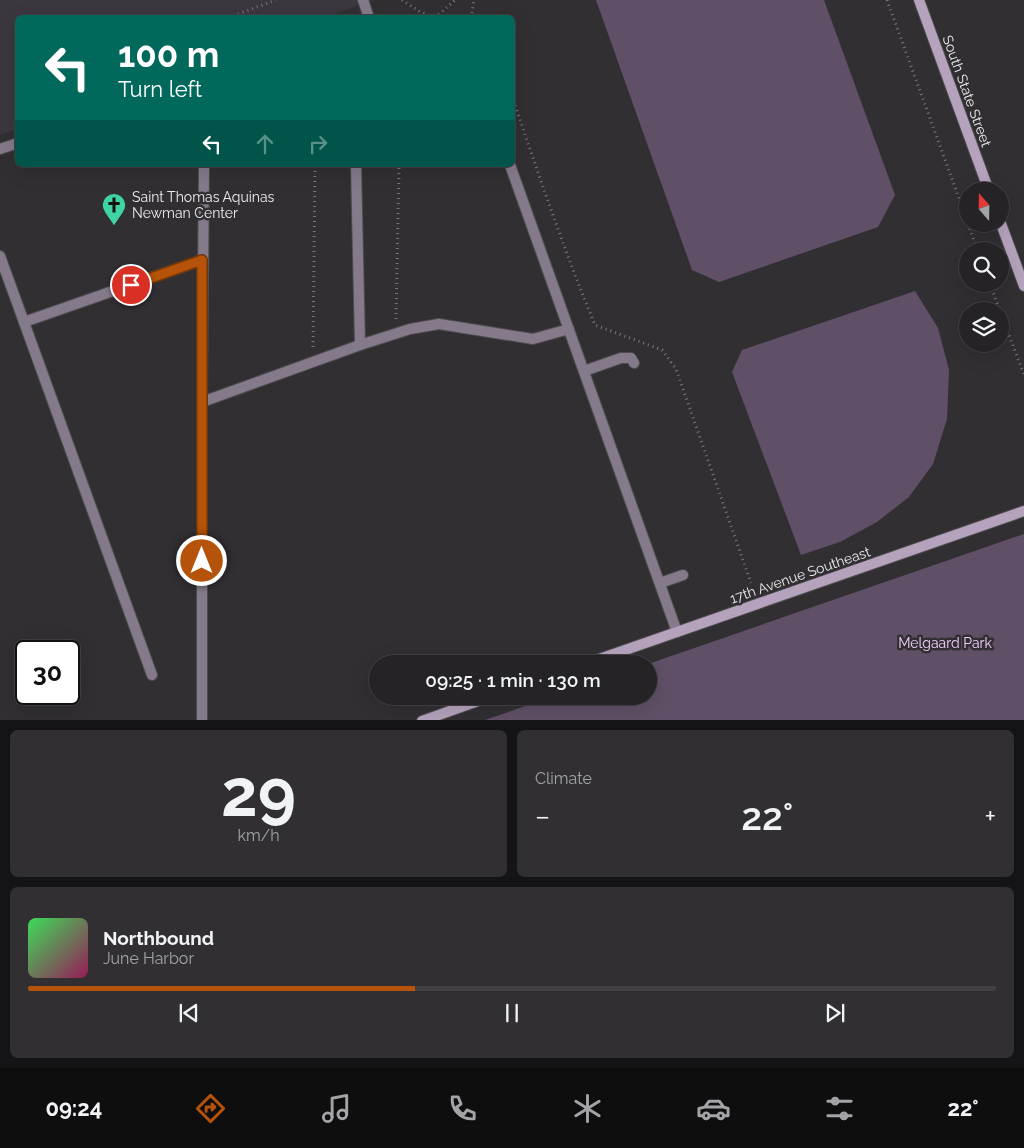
<!DOCTYPE html>
<meta charset="utf-8">
<style>
body{margin:0;font-family:Raleway,sans-serif;background:#312f32;color:#f1f3f6;height:100vh;display:flex;flex-direction:column;font-size:19px;white-space:nowrap}
*{box-sizing:border-box;margin:0}
p{font-size:16px;color:#a3a4a7}
.icon{flex:none;width:28px;height:28px;fill:none;stroke:currentColor;stroke-width:2;stroke-linecap:round;stroke-linejoin:round}
.map{position:relative;height:720px;overflow:hidden}
.panel{display:flex;flex-direction:column;gap:10px;padding:10px;background:#141315;flex:1}
.panel>*{flex:none}
.top-card{position:absolute;left:15px;top:15px;width:500px;height:152px;border-radius:8px;box-shadow:0 5px 20px #0002,0 0 0 1px #424043;background:#00695c;color:#fff;overflow:hidden}
.needle{width:32px;rotate:340deg}
.controls{position:absolute;left:959px;top:182px;display:grid;gap:10px}
.controls a{display:grid;place-items:center;width:50px;height:50px;border-radius:50%;background:#252326;box-shadow:0 5px 20px #0002,0 0 0 1px #424043;font-size:25px}
.speed{position:absolute;left:15px;top:640px;display:flex;gap:10px;font-size:25px;font-weight:700;text-align:center}
.speed>*{display:grid;place-content:center;width:65px;height:65px;border-radius:50%;background:#252326;box-shadow:0 5px 20px #0002,0 0 0 1px #424043;line-height:1}
.speed .limit{border:2px solid #111;border-radius:8px;background:#fff;color:#111}
.pin{position:absolute;display:grid;place-items:center;width:42px;height:42px;color:#fff;margin:-21px;border:2px solid #fff;border-radius:50%;box-shadow:0 1px 5px #0007}
.me{position:absolute;width:55px;margin:-28px;rotate:0deg;stroke-linejoin:round;filter:drop-shadow(0 0 4px #0008)}
.turn{display:flex;align-items:center;gap:18px;height:105px;padding:0 20px;font-size:22px}
.turn .icon{width:65px;height:65px;stroke-width:2.5}
.turn b{display:block;font-size:35px;line-height:42px}
.lanes{display:flex;align-items:center;height:48px;padding:0 20px;background:#0003;justify-content:center;gap:25px;direction:ltr}
.lanes .off{opacity:.35}
.big{font-size:38px;font-weight:600;line-height:1.1}
.panel .tile{flex:1;display:flex;flex-direction:column;justify-content:center;gap:8px;min-width:0;padding:0 18px;border-radius:8px;background:#312f32}
.panel .dial{align-items:center;gap:0}
.dial b{font-size:65px;line-height:1}
.song{display:flex;align-items:center;gap:15px}
.cover{width:60px;height:60px;border-radius:8px;background:linear-gradient(135deg,hsl(130 70% 55%),hsl(330 70% 35%))}
.played{height:5px;border-radius:2px;background:linear-gradient(90deg,#b45309 40%,#424043 40%)}
.keys{display:flex;justify-content:space-around;direction:ltr}
.heat{display:flex;justify-content:space-between;align-items:center;font-size:28px;direction:ltr}
.panel .tiles{flex:1;display:grid;gap:10px;grid-template-columns:1fr 1fr}
.tile:last-child{grid-column:span 2}
.trip{position:absolute;left:369px;top:655px;width:288px;height:50px;border-radius:25px;background:#252326;box-shadow:0 5px 20px #0002,0 0 0 1px #424043;font-weight:600;line-height:50px;text-align:center}
.tabs{display:flex;height:80px;justify-content:space-around;align-items:center;background:#0f0e0f;color:#a3a4a7}
.tabs .icon{width:35px;height:35px}
.tabs .active{color:#b45309}
.tabs b{font-size:22px;color:#f1f3f6}
.map>svg:first-child{display:block}
.built{fill:#3c363f}
.green{fill:#605067}
.lines{fill:none;stroke-linecap:round;stroke-linejoin:round}
.lane-casing{stroke:#4f4d50;stroke-width:12}
.street-casing{stroke:#4f4d50;stroke-width:12}
.secondary-casing{stroke:#4f4d50;stroke-width:12}
.path{stroke:#79777a;stroke-width:3;stroke-dasharray:1 4;stroke-linecap:butt}
.lane{stroke:#857a8a;stroke-width:10}
.street{stroke:#857a8a;stroke-width:10}
.secondary{stroke:#b5a3bd;stroke-width:10}
.route-casing{stroke:#753606;stroke-width:12}
.route{stroke:#b45309;stroke-width:9}
.labels{text-anchor:middle;stroke-width:5;stroke-linejoin:round;paint-order:stroke}
.street-label{font-size:14px;fill:#eceaed;stroke:#312f32}
.poi-label{font-size:14px;fill:#eceaed;stroke:#312f32;text-anchor:start}
.park-label{font-size:14px;fill:#f1cffe;stroke:#312f32}
</style>
<div class="map">
<svg width="1024" height="721" viewBox="0 0 1024 721">
<rect width="100%" height="100%" fill="#312f32"/>
<path class="built" d="M 0,0 L 374,0 L 325,17 L 18,18 L 17,129 L 0,135 Z"/>
<path class="green" d="M 596,0 L 824,0 L 895,195 L 878,227 L 719,282 L 692,270 Z
M 915,291 L 938,328 L 949,370 L 947,419 L 933,464 L 909,497 L 877,522 L 840,542 L 801,555 L 732,372 L 742,350 Z
M 1024,534 L 1024,720 L 485,720 L 555,696 L 648,696 L 648,664 Z"/>
<g class="lines">
<g class="lane-casing">
<path id="lane" d="M 363,0 L 369,18
M 510,165 L 677,632
M 0,256 L 152,675
M 24,322 L 202,260
M 360,345 L 410,329 L 439,324 L 533,339 L 569,329
M 584,371 L 621,358 L 631,358 L 634,363
M 202,402 L 360,345 L 356,165
M 660,583 L 683,575"/>
</g>
<g class="street-casing">
<path id="street" d="M 0,149 L 18,143
M 202,721 L 202,402 L 204,165"/>
</g>
<g class="secondary-casing">
<path id="secondary" d="M 919,0 L 989,191
M 1000,221 L 1024,286
M 585,664 L 1024,511
M 422,721 L 492,696"/>
</g>
<path class="path" d="M 402,0 L 419,11 L 435,18
M 887,0 L 968,223
M 238,14 L 276,0
M 435,18 L 455,0
M 471,18 L 474,0
M 512,96 C 538,173 564,250 595,325 L 662,350 L 676,369 L 751,583
M 968,224 L 978,251
M 990,284 L 1024,375
M 396,319 L 399,165
M 313,347 L 315,165"/>
<use href="#lane" class="lane"/>
<use href="#street" class="street"/>
<use href="#secondary" class="secondary"/>
</g>
<g class="lines">
<g class="route-casing">
<path id="route" d="M 131,285 L 202,260 L 202,561"/>
</g>
<use href="#route" class="route"/>
</g>
<defs>
<g id="church-pin" transform="scale(1.25)"><path d="M0 17L-7.5 6A9.5 9.5 0 1 1 7.5 6Z" fill="#3ed4a3" stroke="#312f32"/><path d="M-1.2-6h2.4v3.5h3.3v2.4h-3.3V6h-2.4V-.1h-3.3v-2.4h3.3Z" fill="#111"/></g>
</defs>
<g fill-rule="evenodd">
<use href="#church-pin" x="114" y="205"/>
</g>
<g class="labels">
<g class="street-label">
<text transform="translate(967 91) rotate(70)" y="5">South State Street</text>
<text transform="translate(800 575) rotate(-19)" y="5">17th Avenue Southeast</text>
</g>
<g class="poi-label">
<text x="132" y="202">Saint Thomas Aquinas<tspan x="132" dy="16">Newman Center</tspan></text>
</g>
<g class="park-label">
<text x="945" y="648">Melgaard Park</text>
</g>
</g>
</svg>
<div class="controls">
<a><svg class="needle" viewBox="-14 -14 28 28"><path d="M0-13l5 13h-10z" fill="#e53935"/><path d="M0 13l5-13h-10z" fill="#a3a4a7"/></svg></a>
<a><svg class="icon" aria-label="search" viewBox="0 0 24 24"><circle cx="10" cy="10" r="6"/><path d="M15 15l6 6"/></svg></a>
<a><svg class="icon" aria-label="layers" viewBox="0 0 24 24"><path d="M12 4l9 5-9 5-9-5zM3 14l9 5 9-5"/></svg></a>
</div>
<div class="speed"><div class="limit">30</div></div>
<div class="pin" style="left:131px;top:285px;background:#d93025"><svg class="icon" aria-label="arrive" viewBox="0 0 24 24"><path d="M6 21V4h12l-3 4 3 4H6"/></svg></div>
<svg class="me" style="left:202px;top:561px" viewBox="-20 -20 40 40"><circle r="17" fill="#b45309" stroke="#fff" stroke-width="3"/><path d="M0-11L8 9 0 5-8 9z" fill="#fff"/></svg>
<div class="trip">09:25 · 1 min · 130 m</div>
<div class="top-card">
<div class="turn"><svg class="icon" aria-label="left" viewBox="0 0 24 24"><path d="M17 20v-9H6M10 6l-5 5 5 5"/></svg><div><b>100 m</b>Turn left</div></div>
<div class="lanes"><svg class="icon" aria-label="left" viewBox="0 0 24 24"><path d="M17 20v-9H6M10 6l-5 5 5 5"/></svg><svg class="icon off" aria-label="ahead" viewBox="0 0 24 24"><path d="M12 20V5M6 11l6-6 6 6"/></svg><svg class="icon off" aria-label="right" viewBox="0 0 24 24"><path d="M7 20v-9h11M14 6l5 5-5 5"/></svg></div>
</div>
</div>
<section class="panel">
<div class="tiles">
<div class="tile dial"><b>29</b><p>km/h</p></div>
<div class="tile"><p>Climate</p>
<div class="heat"><a>−</a><b class="big">22°</b><a>+</a></div>
</div>
<div class="tile">
<div class="song"><i class="cover"></i><div><b>Northbound</b><p>June Harbor</p></div></div>
<div class="played"></div>
<div class="keys"><svg class="icon" aria-label="previous" viewBox="0 0 24 24"><path d="M18 5L8 12l10 7zM5 5v14"/></svg><svg class="icon" aria-label="pause" viewBox="0 0 24 24"><path d="M8 5v14M16 5v14"/></svg><svg class="icon" aria-label="next" viewBox="0 0 24 24"><path d="M6 5l10 7-10 7zM19 5v14"/></svg></div>
</div>
</div>
</section>
<nav class="tabs">
<b>09:24</b>
<svg class="icon active" aria-label="directions" viewBox="0 0 24 24"><path d="M12 3l9 9-9 9-9-9zM9 14v-3h6M13 9l2 2-2 2"/></svg>
<svg class="icon" aria-label="music" viewBox="0 0 24 24"><path d="M9 18V5l10-2v13"/><circle cx="6" cy="18" r="3"/><circle cx="16" cy="16" r="3"/></svg>
<svg class="icon" aria-label="phone" viewBox="0 0 24 24"><path d="M5 4h4l2 5-3 2q2 4 5 5l2-3 5 2v4C11 20 4 13 5 4z"/></svg>
<svg class="icon" aria-label="climate" viewBox="0 0 24 24"><path d="M12 3v18M4 7l16 10M4 17L20 7"/></svg>
<svg class="icon" aria-label="car" viewBox="0 0 24 24"><path d="M5 17H2v-5l4-1 3-4h7l3 4 3 1v5h-3M9 17h6M6 11h13"/><circle cx="7" cy="17" r="2"/><circle cx="17" cy="17" r="2"/></svg>
<svg class="icon" aria-label="filters" viewBox="0 0 24 24"><path d="M4 7h16M4 17h16"/><circle cx="9" cy="7" r="2"/><circle cx="15" cy="17" r="2"/></svg>
<b>22°</b>
</nav>
